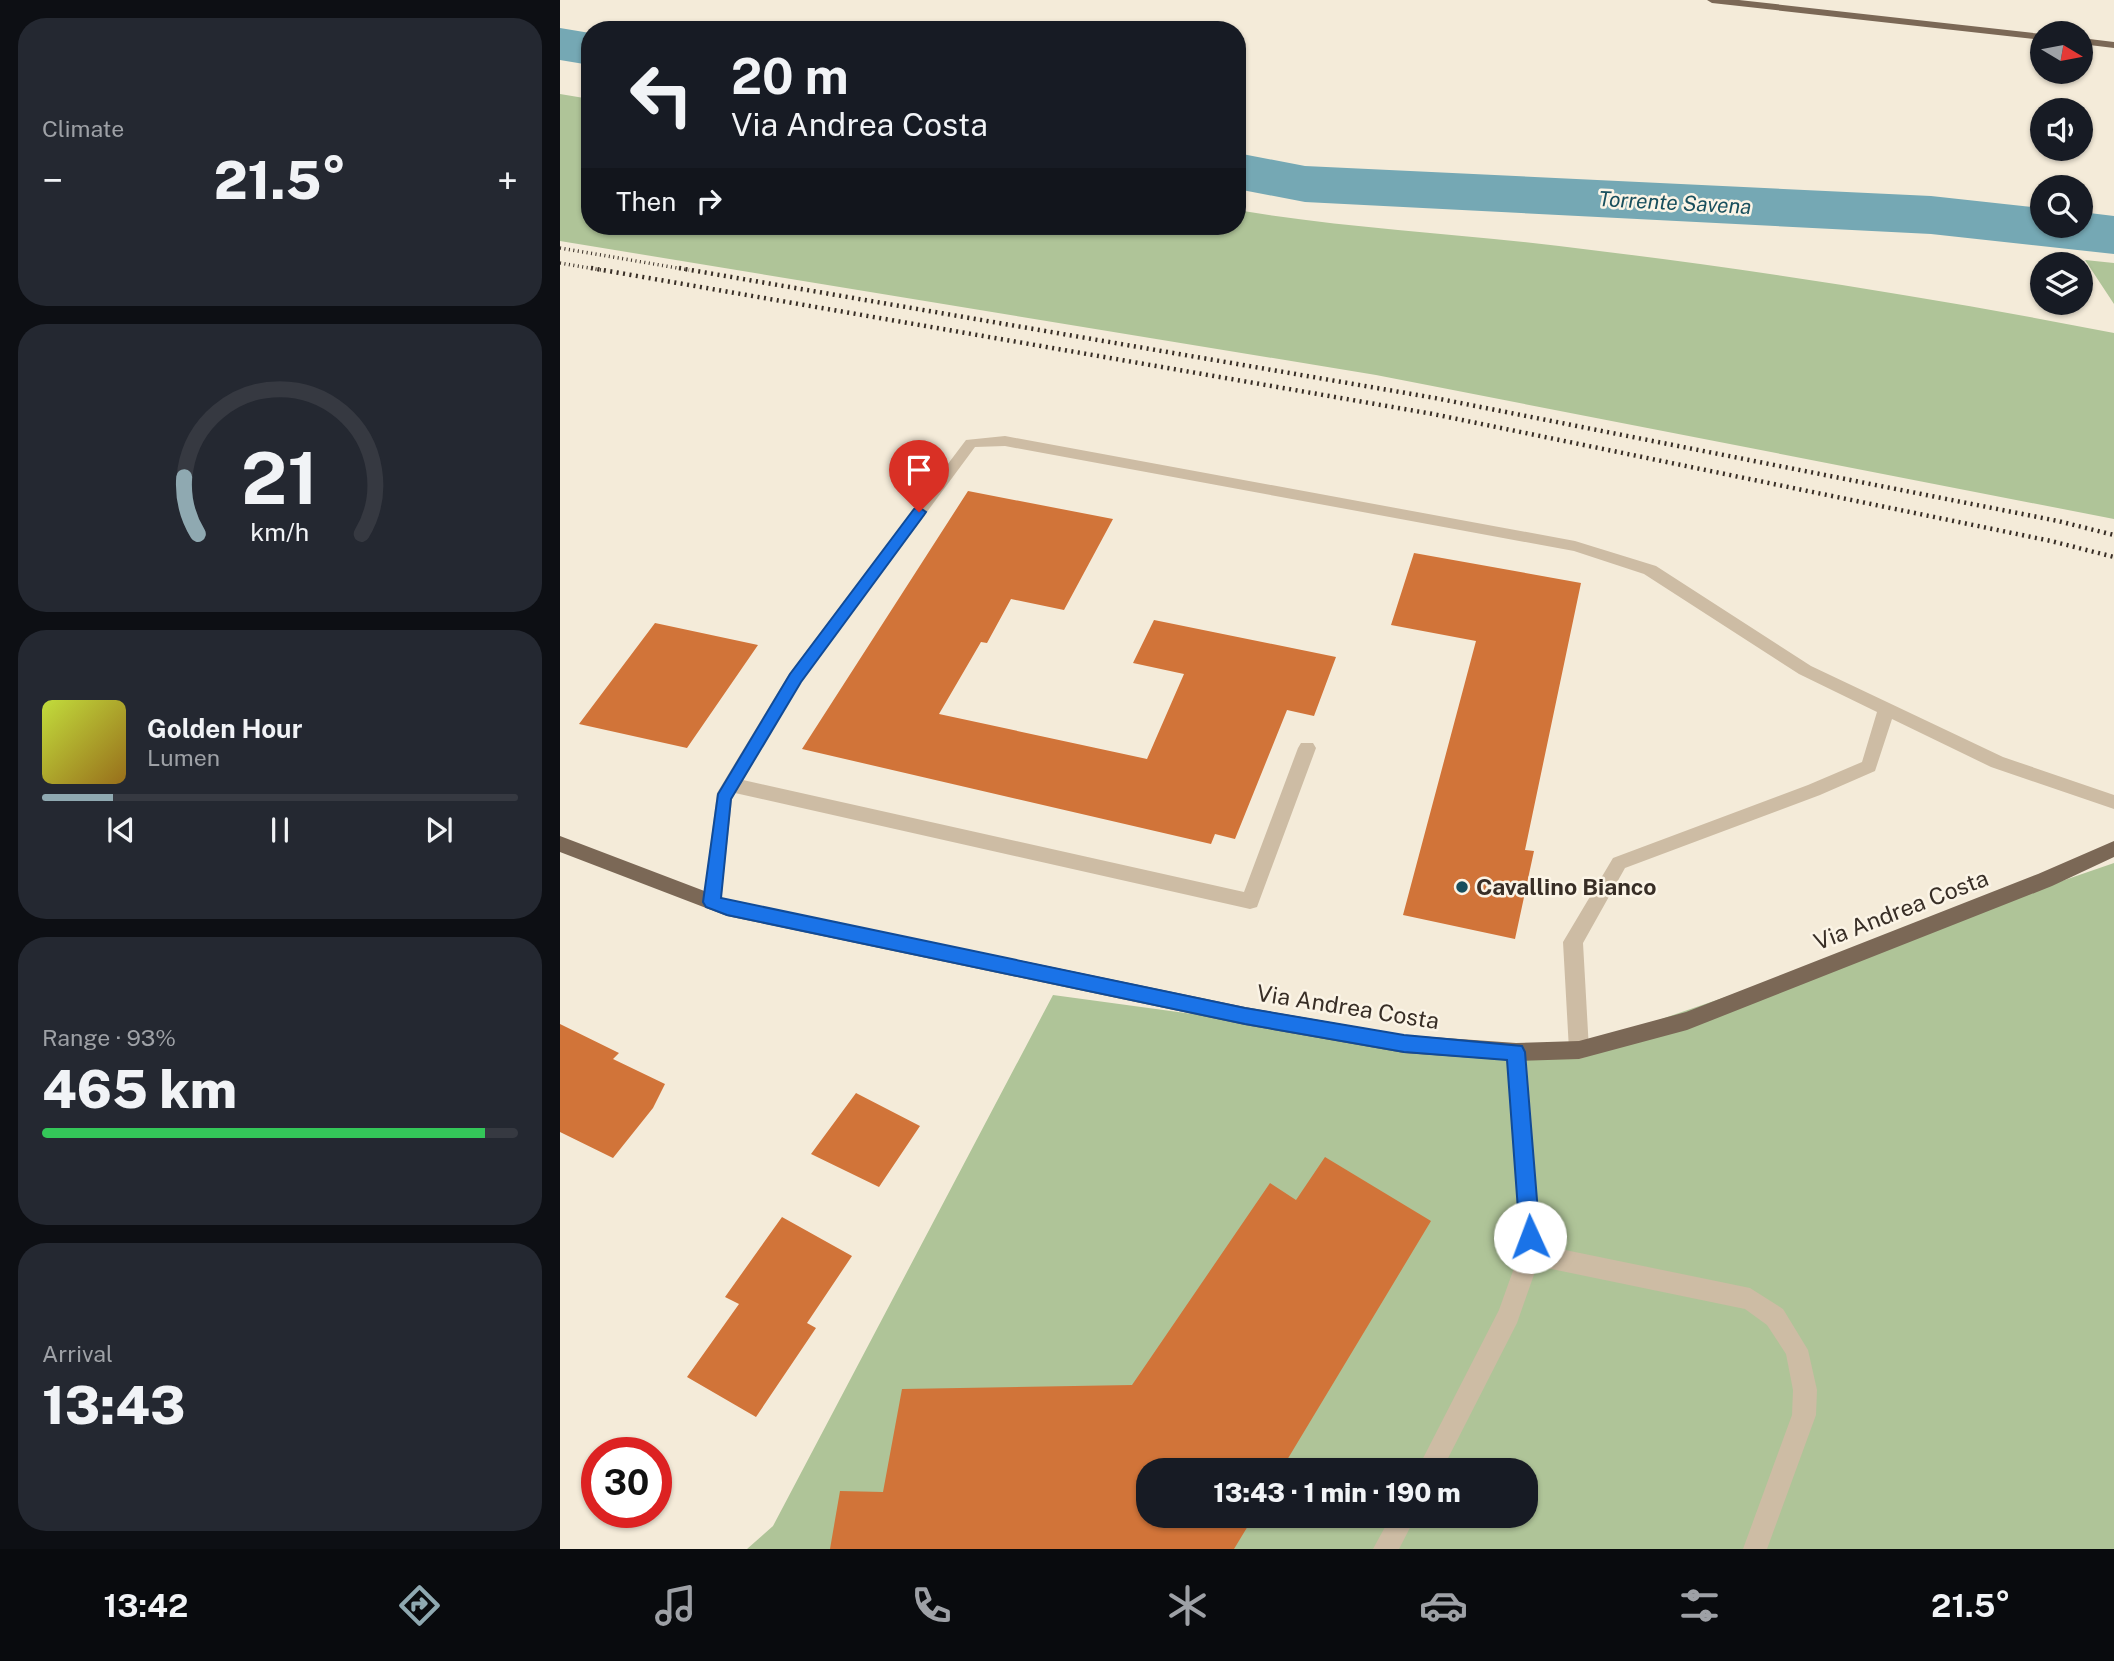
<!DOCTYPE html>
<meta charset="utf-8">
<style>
body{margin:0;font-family:"Public Sans",sans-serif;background:#242831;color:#f1f3f6;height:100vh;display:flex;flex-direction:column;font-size:26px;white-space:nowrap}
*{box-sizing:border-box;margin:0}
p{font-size:23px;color:#9ea1a6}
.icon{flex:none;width:38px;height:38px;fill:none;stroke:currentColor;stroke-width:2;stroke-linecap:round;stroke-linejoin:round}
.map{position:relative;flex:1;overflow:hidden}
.sheet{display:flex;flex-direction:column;gap:18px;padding:18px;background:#0d0f14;width:560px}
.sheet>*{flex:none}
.banner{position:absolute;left:21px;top:21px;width:665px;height:214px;border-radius:28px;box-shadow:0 2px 5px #0004;background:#171b24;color:#f1f3f6;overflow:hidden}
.needle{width:46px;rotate:100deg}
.tools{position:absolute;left:1470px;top:21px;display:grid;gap:14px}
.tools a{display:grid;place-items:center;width:63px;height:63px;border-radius:50%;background:#171b24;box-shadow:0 2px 5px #0004;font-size:35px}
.speed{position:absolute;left:21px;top:1437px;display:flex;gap:14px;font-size:35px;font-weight:700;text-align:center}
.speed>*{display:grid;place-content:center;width:91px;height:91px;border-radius:50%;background:#171b24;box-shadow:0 2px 5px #0004;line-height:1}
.speed .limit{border:10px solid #d22;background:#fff;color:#111}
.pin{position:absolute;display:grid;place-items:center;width:60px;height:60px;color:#fff;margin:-72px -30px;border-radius:50% 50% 50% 0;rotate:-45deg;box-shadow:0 0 7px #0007}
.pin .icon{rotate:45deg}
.me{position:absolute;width:77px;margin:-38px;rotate:358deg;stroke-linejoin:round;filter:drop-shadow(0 0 5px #0008)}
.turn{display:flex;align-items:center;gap:24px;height:147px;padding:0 35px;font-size:32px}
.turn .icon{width:91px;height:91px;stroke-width:2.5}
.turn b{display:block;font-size:49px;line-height:60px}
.then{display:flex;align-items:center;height:66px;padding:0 35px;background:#0003;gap:14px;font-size:26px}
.big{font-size:52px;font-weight:800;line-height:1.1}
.sheet .card{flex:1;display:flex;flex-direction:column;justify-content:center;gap:10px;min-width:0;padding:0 24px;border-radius:28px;background:#242831}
.sheet .dial{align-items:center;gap:0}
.dial svg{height:182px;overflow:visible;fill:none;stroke:#363941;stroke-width:7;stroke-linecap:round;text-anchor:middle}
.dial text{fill:#f1f3f6;stroke:none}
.song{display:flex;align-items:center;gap:21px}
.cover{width:84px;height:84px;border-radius:10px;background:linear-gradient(135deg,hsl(70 70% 55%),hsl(40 70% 35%))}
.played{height:7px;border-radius:4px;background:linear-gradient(90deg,#8fa9b1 15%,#363941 15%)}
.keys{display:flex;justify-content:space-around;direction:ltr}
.heat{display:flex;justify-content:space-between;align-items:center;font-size:38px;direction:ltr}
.charge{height:10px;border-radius:5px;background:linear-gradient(90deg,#34c759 93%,#363941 0)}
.trip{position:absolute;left:576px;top:1458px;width:402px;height:70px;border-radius:28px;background:#171b24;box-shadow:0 2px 5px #0004;font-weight:800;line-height:70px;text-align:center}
.tabs{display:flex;height:112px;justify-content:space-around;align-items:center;background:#090b0e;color:#9ea1a6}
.tabs .icon{width:49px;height:49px}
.tabs .selected{color:#8fa9b1}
.tabs b{font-size:32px;color:#f1f3f6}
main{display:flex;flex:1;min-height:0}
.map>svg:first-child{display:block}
.green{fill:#afc498;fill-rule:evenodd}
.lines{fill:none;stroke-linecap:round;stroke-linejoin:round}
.river{fill:#75a8b4;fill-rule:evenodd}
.building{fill:#d17439}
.minor{fill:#cdbca4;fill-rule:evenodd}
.major{fill:#7b6856;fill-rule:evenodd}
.rail-far1{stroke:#382e26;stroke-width:3.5;stroke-dasharray:1 3.5;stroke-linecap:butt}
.rail{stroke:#382e26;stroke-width:4.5;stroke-dasharray:2 4.5;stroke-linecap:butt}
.route{fill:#1a73e8;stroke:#114b97;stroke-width:2}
.poi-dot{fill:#184f5d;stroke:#fbf4e6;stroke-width:2.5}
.labels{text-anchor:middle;stroke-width:5;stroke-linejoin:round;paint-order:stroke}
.far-water-label{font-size:21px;font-style:italic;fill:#184f5d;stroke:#fbf4e6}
.poi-label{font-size:23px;font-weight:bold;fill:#382e26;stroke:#fbf4e6;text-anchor:start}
.street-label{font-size:23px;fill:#382e26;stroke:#fbf4e6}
</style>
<main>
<section class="sheet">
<div class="card"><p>Climate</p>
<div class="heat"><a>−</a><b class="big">21.5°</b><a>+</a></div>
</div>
<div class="card dial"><svg viewBox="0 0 100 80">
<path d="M14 69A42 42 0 1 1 86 69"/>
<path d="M14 69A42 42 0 0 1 8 44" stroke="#8fa9b1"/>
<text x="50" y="56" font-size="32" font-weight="700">21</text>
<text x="50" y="72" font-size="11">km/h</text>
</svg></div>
<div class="card">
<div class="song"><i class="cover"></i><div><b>Golden Hour</b><p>Lumen</p></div></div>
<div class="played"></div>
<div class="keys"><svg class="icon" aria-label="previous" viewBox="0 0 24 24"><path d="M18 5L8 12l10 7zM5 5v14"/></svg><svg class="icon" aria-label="pause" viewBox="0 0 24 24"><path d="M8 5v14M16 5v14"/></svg><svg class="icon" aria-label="next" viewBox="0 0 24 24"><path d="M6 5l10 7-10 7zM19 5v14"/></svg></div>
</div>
<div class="card"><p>Range · 93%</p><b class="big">465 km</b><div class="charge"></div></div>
<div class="card"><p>Arrival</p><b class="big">13:43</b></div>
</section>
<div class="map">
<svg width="1554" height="1549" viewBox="0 0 1554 1549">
<rect width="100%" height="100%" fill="#f4ebd9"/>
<path class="green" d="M 0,94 L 30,99 L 30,226 L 677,226 L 677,210 C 784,228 892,233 999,246 C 1184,268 1370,297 1554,333 L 1554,519 L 816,375 L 0,241 Z
M 1525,260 L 1554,263 L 1554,304 Z
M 1554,863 L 1554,1549 L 187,1549 L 213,1526 L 493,995 L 890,1049 L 1029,1044 ZM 588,1470 L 966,1470 L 966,1516 L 588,1516 Z"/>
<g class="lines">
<path class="river" d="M 0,28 L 30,33 L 30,65 L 0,60 Z
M 677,153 L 745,166 L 1371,196 L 1482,208 L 1482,226 L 1521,226 L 1521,212 L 1554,216 L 1554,254 L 1371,234 L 745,202 L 677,189 Z"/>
</g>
<path class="building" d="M 408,491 L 553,519 L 504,610 L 451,599 L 427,643 L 421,642 L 379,714 L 587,759 L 624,674 L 573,663 L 594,620 L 776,657 L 754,716 L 727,710 L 675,839 L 655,834 L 651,844 L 242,749 Z
M 854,553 L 1021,583 L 965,850 L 974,851 L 955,939 L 843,915 L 916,641 L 831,625 Z
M 95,623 L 198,645 L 127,748 L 19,724 Z
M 0,1024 L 59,1053 L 53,1059 L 105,1084 L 93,1108 L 53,1158 L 0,1132 Z
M 296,1093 L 360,1126 L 319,1187 L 251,1154 Z
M 765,1157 L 871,1221 L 721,1470 L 588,1470 L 588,1516 L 694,1516 L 674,1549 L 270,1549 L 280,1491 L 323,1492 L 342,1389 L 572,1385 L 710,1183 L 736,1200 Z
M 222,1217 L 292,1256 L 247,1323 L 256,1328 L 196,1417 L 127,1377 L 179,1304 L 165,1297 Z"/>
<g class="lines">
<path class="minor" d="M 445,436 L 1015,541 L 1096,566 L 1251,666 L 1443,757 L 1554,795 L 1554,809 L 1431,767 L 1332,719 L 1315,771 L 1260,795 L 1065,868 L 1023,943 L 1029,1050 L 1026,1057 L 1019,1059 L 1012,1057 L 1009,1050 L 1003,942 L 1053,858 L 1248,785 L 1302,762 L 1317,712 L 1239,674 L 1084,574 L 1014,551 L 445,446 L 415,447 L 241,682 L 183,780 L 684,892 L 738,748 L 741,743 L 753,743 L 756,748 L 697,907 L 690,909 L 175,793 L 172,799 L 161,902 L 159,908 L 152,910 L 145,908 L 143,902 L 157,793 L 229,674 L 406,440 Z
M 956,1043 L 963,1045 L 966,1052 L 981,1245 L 1190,1288 L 1223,1309 L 1248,1350 L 1257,1390 L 1256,1415 L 1207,1549 L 1183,1549 L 1232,1415 L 1233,1390 L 1226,1354 L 1207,1325 L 1185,1309 L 977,1266 L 957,1323 L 882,1470 L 857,1470 L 939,1310 L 959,1254 L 959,1219 L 946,1052 L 949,1045 Z
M 831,1516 L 856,1516 L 839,1549 L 813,1549 Z"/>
<path class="major" d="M 1147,0 L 1179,0 L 1482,34 L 1482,40 L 1152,3 Z
M 1521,38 L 1554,42 L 1554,48 L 1521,44 Z
M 0,836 L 168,900 L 685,1007 L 844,1035 L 956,1043 L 1019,1041 L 1126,1012 L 1478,874 L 1554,841 L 1554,857 L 1492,886 L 1127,1030 L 1019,1059 L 956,1061 L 844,1053 L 685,1025 L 167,916 L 0,852 Z"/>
<path class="rail-far1" d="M 0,248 L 129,270
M 0,263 L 41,270"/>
<path class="rail" d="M 31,268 L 873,414 L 1491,541 L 1554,557
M 119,268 L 875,398 L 1498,521 L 1554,535"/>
</g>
<path class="route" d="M 359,507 L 366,512 L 364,515 L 241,682 L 171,799 L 161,898 L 685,1008 L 844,1035 L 962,1046 L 965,1052 L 980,1237 L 977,1244 L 970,1246 L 963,1244 L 960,1237 L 947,1060 L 844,1052 L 685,1024 L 167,915 L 146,907 L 143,902 L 158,794 L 230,674 L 354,509 Z"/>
<circle class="poi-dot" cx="902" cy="887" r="7"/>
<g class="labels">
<g class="far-water-label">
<text transform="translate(1115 203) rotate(3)" y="7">Torrente Savena</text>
</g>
<g class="poi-label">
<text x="916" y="895">Cavallino Bianco</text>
</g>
<g class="street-label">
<text transform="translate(1341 910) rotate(-21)" y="8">Via Andrea Costa</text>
<text transform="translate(788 1007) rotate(9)" y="8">Via Andrea Costa</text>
</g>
</g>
</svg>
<div class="tools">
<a><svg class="needle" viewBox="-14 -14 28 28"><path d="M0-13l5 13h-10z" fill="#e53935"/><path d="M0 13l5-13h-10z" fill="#9ea1a6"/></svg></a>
<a><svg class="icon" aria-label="sound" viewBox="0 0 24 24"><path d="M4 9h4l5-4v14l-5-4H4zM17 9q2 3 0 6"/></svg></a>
<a><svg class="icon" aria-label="search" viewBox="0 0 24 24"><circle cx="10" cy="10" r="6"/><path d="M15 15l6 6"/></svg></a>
<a><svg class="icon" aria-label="layers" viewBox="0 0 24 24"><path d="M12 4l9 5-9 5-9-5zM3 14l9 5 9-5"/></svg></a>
</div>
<div class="speed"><div class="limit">30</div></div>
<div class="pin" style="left:359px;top:512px;background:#d93025"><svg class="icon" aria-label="arrive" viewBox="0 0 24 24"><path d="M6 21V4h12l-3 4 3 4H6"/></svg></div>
<svg class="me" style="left:970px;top:1237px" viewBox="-20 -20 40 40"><circle r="19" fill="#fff"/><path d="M0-13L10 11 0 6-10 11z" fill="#1a73e8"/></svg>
<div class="trip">13:43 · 1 min · 190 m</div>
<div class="banner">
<div class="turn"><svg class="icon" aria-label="left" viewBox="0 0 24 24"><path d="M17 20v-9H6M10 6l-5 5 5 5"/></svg><div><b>20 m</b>Via Andrea Costa</div></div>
<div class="then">Then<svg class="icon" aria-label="right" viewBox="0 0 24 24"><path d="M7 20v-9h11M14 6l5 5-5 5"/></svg></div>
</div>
</div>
</main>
<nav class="tabs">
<b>13:42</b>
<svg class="icon selected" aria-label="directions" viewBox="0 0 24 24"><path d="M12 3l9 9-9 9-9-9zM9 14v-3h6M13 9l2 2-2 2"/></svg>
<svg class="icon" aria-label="music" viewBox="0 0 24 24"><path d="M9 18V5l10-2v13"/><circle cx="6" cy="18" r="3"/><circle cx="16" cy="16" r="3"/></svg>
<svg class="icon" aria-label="phone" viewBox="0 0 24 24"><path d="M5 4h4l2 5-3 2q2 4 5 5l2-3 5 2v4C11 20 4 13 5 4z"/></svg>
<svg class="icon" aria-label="climate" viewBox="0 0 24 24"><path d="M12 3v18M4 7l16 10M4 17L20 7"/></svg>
<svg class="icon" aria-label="car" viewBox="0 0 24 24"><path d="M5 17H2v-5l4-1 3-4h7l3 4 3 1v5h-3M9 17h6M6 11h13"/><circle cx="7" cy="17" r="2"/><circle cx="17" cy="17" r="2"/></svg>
<svg class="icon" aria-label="filters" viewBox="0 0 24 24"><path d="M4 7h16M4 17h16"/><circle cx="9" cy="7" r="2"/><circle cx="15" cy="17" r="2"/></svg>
<b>21.5°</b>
</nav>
